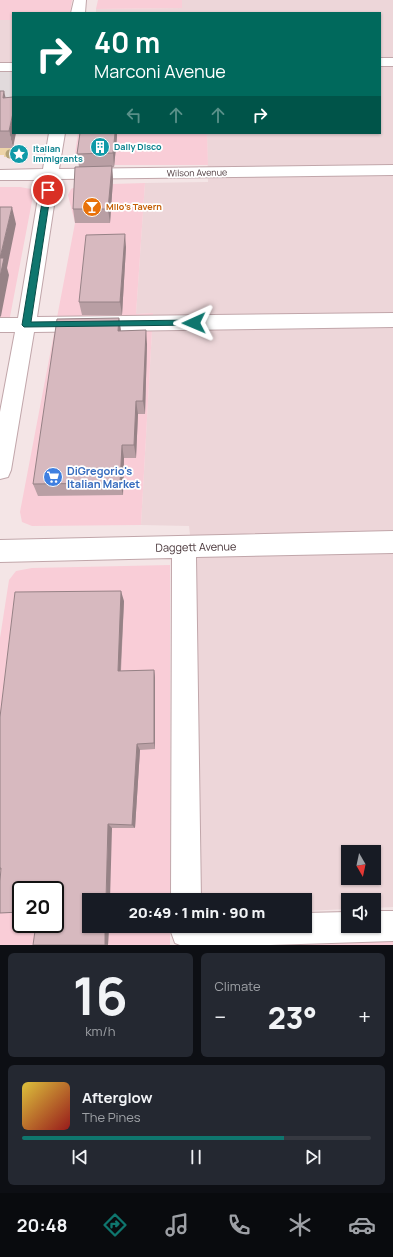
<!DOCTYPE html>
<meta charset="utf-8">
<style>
body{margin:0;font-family:Manrope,sans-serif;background:#242831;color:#f1f3f6;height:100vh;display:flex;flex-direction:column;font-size:15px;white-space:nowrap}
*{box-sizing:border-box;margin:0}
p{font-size:13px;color:#9ea1a6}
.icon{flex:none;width:22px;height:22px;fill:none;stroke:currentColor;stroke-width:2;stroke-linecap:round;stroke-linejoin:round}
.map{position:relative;height:945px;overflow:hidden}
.side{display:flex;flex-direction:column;gap:8px;padding:8px;background:#0d0f14;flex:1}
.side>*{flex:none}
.top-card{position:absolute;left:12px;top:12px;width:369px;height:122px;border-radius:0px;box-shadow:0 1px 3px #0004;background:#00695c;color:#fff;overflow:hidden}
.needle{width:26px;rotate:171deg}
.controls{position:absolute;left:341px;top:845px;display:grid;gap:8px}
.controls a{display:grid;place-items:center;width:40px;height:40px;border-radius:0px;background:#171b24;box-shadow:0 1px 3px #0004;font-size:20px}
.speed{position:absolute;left:12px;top:881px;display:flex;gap:8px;font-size:20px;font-weight:700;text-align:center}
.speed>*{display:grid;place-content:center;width:52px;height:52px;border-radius:50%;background:#171b24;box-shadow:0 1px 3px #0004;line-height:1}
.speed .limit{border:2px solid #111;border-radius:6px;background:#fff;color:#111}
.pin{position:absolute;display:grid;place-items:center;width:34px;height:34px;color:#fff;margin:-17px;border:2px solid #fff;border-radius:50%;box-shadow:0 1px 4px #0007}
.me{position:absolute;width:44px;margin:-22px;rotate:269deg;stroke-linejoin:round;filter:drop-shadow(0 0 3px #0008)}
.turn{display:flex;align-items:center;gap:14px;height:84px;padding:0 16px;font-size:18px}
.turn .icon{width:52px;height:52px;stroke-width:2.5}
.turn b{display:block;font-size:28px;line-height:34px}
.lanes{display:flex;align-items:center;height:38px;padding:0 16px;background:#0003;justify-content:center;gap:20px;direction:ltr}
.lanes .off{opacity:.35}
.big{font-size:30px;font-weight:800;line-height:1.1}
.side .card{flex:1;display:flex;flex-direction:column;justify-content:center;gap:6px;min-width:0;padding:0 14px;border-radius:6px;background:#242831}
.side .dial{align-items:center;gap:0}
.dial b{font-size:52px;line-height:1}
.song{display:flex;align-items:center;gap:12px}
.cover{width:48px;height:48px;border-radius:6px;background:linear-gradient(135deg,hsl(50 70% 55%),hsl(0 70% 35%))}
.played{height:4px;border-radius:2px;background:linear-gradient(90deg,#0f766e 75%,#363941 75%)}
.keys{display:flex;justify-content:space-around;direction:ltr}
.heat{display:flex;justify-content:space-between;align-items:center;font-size:22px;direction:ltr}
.side .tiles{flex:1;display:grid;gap:8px;grid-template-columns:1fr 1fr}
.card:last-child{grid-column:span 2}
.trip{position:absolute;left:82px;top:893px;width:230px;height:40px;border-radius:0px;background:#171b24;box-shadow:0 1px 3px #0004;font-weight:800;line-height:40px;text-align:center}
.dock{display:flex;height:64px;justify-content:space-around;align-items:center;background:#090b0e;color:#9ea1a6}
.dock .icon{width:28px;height:28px}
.dock .active{color:#0f766e}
.dock b{font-size:18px;color:#f1f3f6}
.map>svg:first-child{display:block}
.residential{fill:#edd6d9;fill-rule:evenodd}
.commercial{fill:#f9cdd7;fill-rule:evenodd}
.green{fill:#edd4a8}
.parking{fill:#e1dadc}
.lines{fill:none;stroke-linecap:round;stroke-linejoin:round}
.minor-casing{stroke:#c1a6aa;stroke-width:2}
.minor{fill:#fff;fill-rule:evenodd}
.tree{fill:#b4a379}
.wall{fill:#b99fa4}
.shaded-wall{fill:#968286}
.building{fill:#d7b9bf;stroke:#968286}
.route{fill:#0f766e;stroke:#0a4d48}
.labels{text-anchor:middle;stroke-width:3.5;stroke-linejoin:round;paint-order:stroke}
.far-culture-label{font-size:9px;font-weight:bold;fill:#0d838f;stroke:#fff;text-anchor:start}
.far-street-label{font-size:9px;fill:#473438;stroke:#fff}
.far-food-label{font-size:9px;font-weight:bold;fill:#c56008;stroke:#fff;text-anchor:start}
.shop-label{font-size:11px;font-weight:bold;fill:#366cbe;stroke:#fff;text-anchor:start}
.street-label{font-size:11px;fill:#473438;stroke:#fff}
</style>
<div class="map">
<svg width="393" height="945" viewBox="0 0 393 945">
<rect width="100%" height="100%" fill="#f4e5e6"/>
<path class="residential" d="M 182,0 L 393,0 L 393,907 L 374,908 L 374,900 L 348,900 L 348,909 L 305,911 L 305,900 L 195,900 L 193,561 L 189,526 L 141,525 L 153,313 L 136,314 L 145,183 L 208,182 L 207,133 L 380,133 L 380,13 L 96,13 L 96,9 L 182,8 ZM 348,852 L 374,852 L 374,878 L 348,878 Z
M 0,20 L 13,20 L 13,64 L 0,64 Z"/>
<path class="commercial" d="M 0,0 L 72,0 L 70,13 L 13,13 L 13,20 L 0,20 Z
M 98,0 L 182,0 L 182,8 L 96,9 Z
M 78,133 L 207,133 L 208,165 L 87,165 L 77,161 L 75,154 Z
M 145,183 L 136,314 L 153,313 L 141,525 L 32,526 L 22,522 L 20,512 L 75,223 L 68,195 L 71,189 L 80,185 Z
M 0,187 L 20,187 L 31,189 L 33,196 L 9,322 L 0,322 Z
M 170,565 L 170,900 L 89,900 L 89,926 L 170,926 L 170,945 L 0,945 L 0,638 L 9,580 L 16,571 L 32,568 ZM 21,890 L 55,890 L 55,924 L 21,924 Z
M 393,939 L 393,945 L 223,945 Z"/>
<path class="green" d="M 0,148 L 13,148 L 13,151 L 27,150 L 26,157 L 4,157 L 4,155 L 0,155 Z"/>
<path class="parking" d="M 0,70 L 13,70 L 13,108 L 0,108 Z"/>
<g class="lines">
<g class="minor-casing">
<path id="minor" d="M 74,0 L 86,0 L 85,13 L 71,13 Z
M 380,58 L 393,58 L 393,66 L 380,66 Z
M 0,63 L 13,63 L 13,71 L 0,71 Z
M 49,133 L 65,133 L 59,169 L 393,165 L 393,175 L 58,179 L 37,317 L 393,313 L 393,327 L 34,332 L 11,470 L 8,477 L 0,479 L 0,412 L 15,332 L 0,332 L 0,318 L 18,318 L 41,180 L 0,180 L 0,170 L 43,169 Z
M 393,531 L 393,553 L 196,557 L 201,900 L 171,900 L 172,558 L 0,562 L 0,540 Z
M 374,911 L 393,911 L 393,941 L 270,945 L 180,945 L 175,943 L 171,932 L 171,926 L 305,926 L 305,913 L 348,912 L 348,926 L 374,926 Z"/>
</g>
<use href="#minor" class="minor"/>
</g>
<circle class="tree" cx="10" cy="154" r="4.5"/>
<path class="wall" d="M 0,91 L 13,148 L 0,148 Z
M 80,133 L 117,133 L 117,137 L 114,167 L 112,167 L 113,180 L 110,223 L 75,223 L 73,209 L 79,167 L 77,154 Z
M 126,247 L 122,315 L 82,315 L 79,302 Z
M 119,318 L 121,331 L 147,344 L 145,414 L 138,414 L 136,458 L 124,458 L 123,495 L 38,496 L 33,484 Z
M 124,601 L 121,671 L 154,670 L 155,678 L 155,749 L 140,750 L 135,828 L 112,828 L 89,926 L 109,926 L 108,945 L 33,945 L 55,924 L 21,890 L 21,912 L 0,913 L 1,870 L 0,870 L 0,717 Z"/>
<path class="shaded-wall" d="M 4,91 L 8,108 L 3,98 Z
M 13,113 L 13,133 L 16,133 L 13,148 L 9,131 Z
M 115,133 L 117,133 L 117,137 L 114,167 L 113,153 Z
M 112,166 L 113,180 L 110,223 L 108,209 Z
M 12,207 L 16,224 L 7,268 L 9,275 L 1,316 L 0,317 L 0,258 Z
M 125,234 L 126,247 L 122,315 L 120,302 Z
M 119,318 L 121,332 L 118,331 Z
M 146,330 L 147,344 L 145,414 L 143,401 Z
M 136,401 L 138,414 L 136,458 L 134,445 Z
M 122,445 L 124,458 L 123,495 L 120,483 Z
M 121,591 L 124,601 L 120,679 L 118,671 Z
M 154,670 L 155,678 L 155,749 L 154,743 Z
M 137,744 L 140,750 L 135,828 L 132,825 Z
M 108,824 L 112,828 L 110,900 L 106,900 Z
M 105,926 L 109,926 L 108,945 L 105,945 Z"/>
<path class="building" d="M 0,91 L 4,91 L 3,98 L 13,97 L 13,113 L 9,131 L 0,131 Z
M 80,133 L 115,133 L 113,153 L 77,154 Z
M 112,166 L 108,209 L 73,209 L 75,167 Z
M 0,207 L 12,207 L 0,258 L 4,258 L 0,277 Z
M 125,234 L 120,302 L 79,302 L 86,235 Z
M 119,318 L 118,331 L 146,330 L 143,401 L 136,401 L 134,445 L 122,445 L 120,483 L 33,484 L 57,319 Z
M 121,591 L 118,671 L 154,670 L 154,743 L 137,744 L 132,825 L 108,824 L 106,900 L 89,900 L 89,926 L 105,926 L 105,945 L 33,945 L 36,924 L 55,924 L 55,890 L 21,890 L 21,912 L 0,913 L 0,881 L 1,868 L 0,868 L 0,717 L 15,592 Z"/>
<path class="route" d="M 48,187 L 51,190 L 31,322 L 194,320 L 198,323 L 197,325 L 24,327 L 22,325 L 44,190 Z"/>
<defs>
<g id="building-disc" transform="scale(1)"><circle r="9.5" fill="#0f9aa8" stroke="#fff"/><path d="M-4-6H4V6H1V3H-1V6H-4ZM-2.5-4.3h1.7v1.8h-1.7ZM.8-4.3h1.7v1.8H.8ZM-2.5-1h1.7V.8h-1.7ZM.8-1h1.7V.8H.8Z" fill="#fff"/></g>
<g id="sight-disc" transform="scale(1)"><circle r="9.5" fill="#0f9aa8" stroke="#fff"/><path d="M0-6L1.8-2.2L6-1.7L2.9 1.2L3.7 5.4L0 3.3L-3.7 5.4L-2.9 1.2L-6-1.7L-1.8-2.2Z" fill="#fff"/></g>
<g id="bar-disc" transform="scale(1)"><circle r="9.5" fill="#e8710a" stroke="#fff"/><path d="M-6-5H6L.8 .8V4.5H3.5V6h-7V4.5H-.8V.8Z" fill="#fff"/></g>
<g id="supermarket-disc" transform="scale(1)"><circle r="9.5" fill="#3f7fe0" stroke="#fff"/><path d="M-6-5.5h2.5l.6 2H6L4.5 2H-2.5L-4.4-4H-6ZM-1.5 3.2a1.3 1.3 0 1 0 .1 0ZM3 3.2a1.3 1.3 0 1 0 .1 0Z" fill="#fff"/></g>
</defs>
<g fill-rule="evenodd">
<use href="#building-disc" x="100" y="147"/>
<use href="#sight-disc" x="19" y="154"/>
<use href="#bar-disc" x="92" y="207"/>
<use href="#supermarket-disc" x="53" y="477"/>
</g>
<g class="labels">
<g class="far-culture-label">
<text x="114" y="150">Daily Disco</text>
<text x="33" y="152">Italian<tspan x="33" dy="10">Immigrants</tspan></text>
</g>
<g class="far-street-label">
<text transform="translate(197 173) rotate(-1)" y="3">Wilson Avenue</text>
</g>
<g class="far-food-label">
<text x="106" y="210">Milo's Tavern</text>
</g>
<g class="shop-label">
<text x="67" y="475">DiGregorio's<tspan x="67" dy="13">Italian Market</tspan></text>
</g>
<g class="street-label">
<text transform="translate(196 547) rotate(-1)" y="4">Daggett Avenue</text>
</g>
</g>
</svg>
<div class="controls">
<a><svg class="needle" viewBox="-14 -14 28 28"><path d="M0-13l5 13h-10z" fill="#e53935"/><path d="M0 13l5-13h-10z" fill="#9ea1a6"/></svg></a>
<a><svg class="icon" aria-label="sound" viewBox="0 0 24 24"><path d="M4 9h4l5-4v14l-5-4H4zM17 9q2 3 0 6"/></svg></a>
</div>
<div class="speed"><div class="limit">20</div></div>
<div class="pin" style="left:48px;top:190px;background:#d93025"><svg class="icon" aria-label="arrive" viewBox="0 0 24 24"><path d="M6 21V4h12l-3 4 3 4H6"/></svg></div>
<svg class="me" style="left:194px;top:323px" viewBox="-20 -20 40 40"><path d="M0-17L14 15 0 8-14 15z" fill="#0f766e" stroke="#fff" stroke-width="4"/></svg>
<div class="trip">20:49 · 1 min · 90 m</div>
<div class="top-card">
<div class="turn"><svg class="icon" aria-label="right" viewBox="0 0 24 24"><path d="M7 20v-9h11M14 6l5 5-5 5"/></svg><div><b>40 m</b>Marconi Avenue</div></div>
<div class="lanes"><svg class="icon off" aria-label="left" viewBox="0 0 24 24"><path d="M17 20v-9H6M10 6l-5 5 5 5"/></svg><svg class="icon off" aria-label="ahead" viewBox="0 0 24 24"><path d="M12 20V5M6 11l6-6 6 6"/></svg><svg class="icon off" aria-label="ahead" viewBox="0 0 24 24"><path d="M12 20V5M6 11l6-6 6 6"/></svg><svg class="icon" aria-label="right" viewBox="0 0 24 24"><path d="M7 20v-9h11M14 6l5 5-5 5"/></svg></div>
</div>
</div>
<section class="side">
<div class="tiles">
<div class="card dial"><b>16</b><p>km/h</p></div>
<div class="card"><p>Climate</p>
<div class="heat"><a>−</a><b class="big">23°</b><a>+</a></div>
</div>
<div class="card">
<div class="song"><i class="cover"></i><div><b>Afterglow</b><p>The Pines</p></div></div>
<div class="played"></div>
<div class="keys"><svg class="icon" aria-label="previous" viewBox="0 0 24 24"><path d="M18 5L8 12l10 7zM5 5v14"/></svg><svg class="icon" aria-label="pause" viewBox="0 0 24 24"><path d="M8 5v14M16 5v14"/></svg><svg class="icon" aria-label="next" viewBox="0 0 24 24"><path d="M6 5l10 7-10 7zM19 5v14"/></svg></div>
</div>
</div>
</section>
<nav class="dock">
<b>20:48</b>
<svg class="icon active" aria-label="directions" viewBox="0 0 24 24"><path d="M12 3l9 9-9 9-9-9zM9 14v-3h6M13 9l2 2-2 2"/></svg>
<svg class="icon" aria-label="music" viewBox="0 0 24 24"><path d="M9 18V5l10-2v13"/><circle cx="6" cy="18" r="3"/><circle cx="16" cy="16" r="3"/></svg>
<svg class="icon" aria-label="phone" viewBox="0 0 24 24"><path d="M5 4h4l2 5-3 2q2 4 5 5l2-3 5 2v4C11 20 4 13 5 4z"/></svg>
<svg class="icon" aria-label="climate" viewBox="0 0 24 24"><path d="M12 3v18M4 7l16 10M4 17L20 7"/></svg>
<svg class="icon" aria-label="car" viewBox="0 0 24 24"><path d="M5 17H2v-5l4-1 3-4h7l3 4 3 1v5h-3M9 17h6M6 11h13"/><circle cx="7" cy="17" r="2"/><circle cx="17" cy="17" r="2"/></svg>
</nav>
